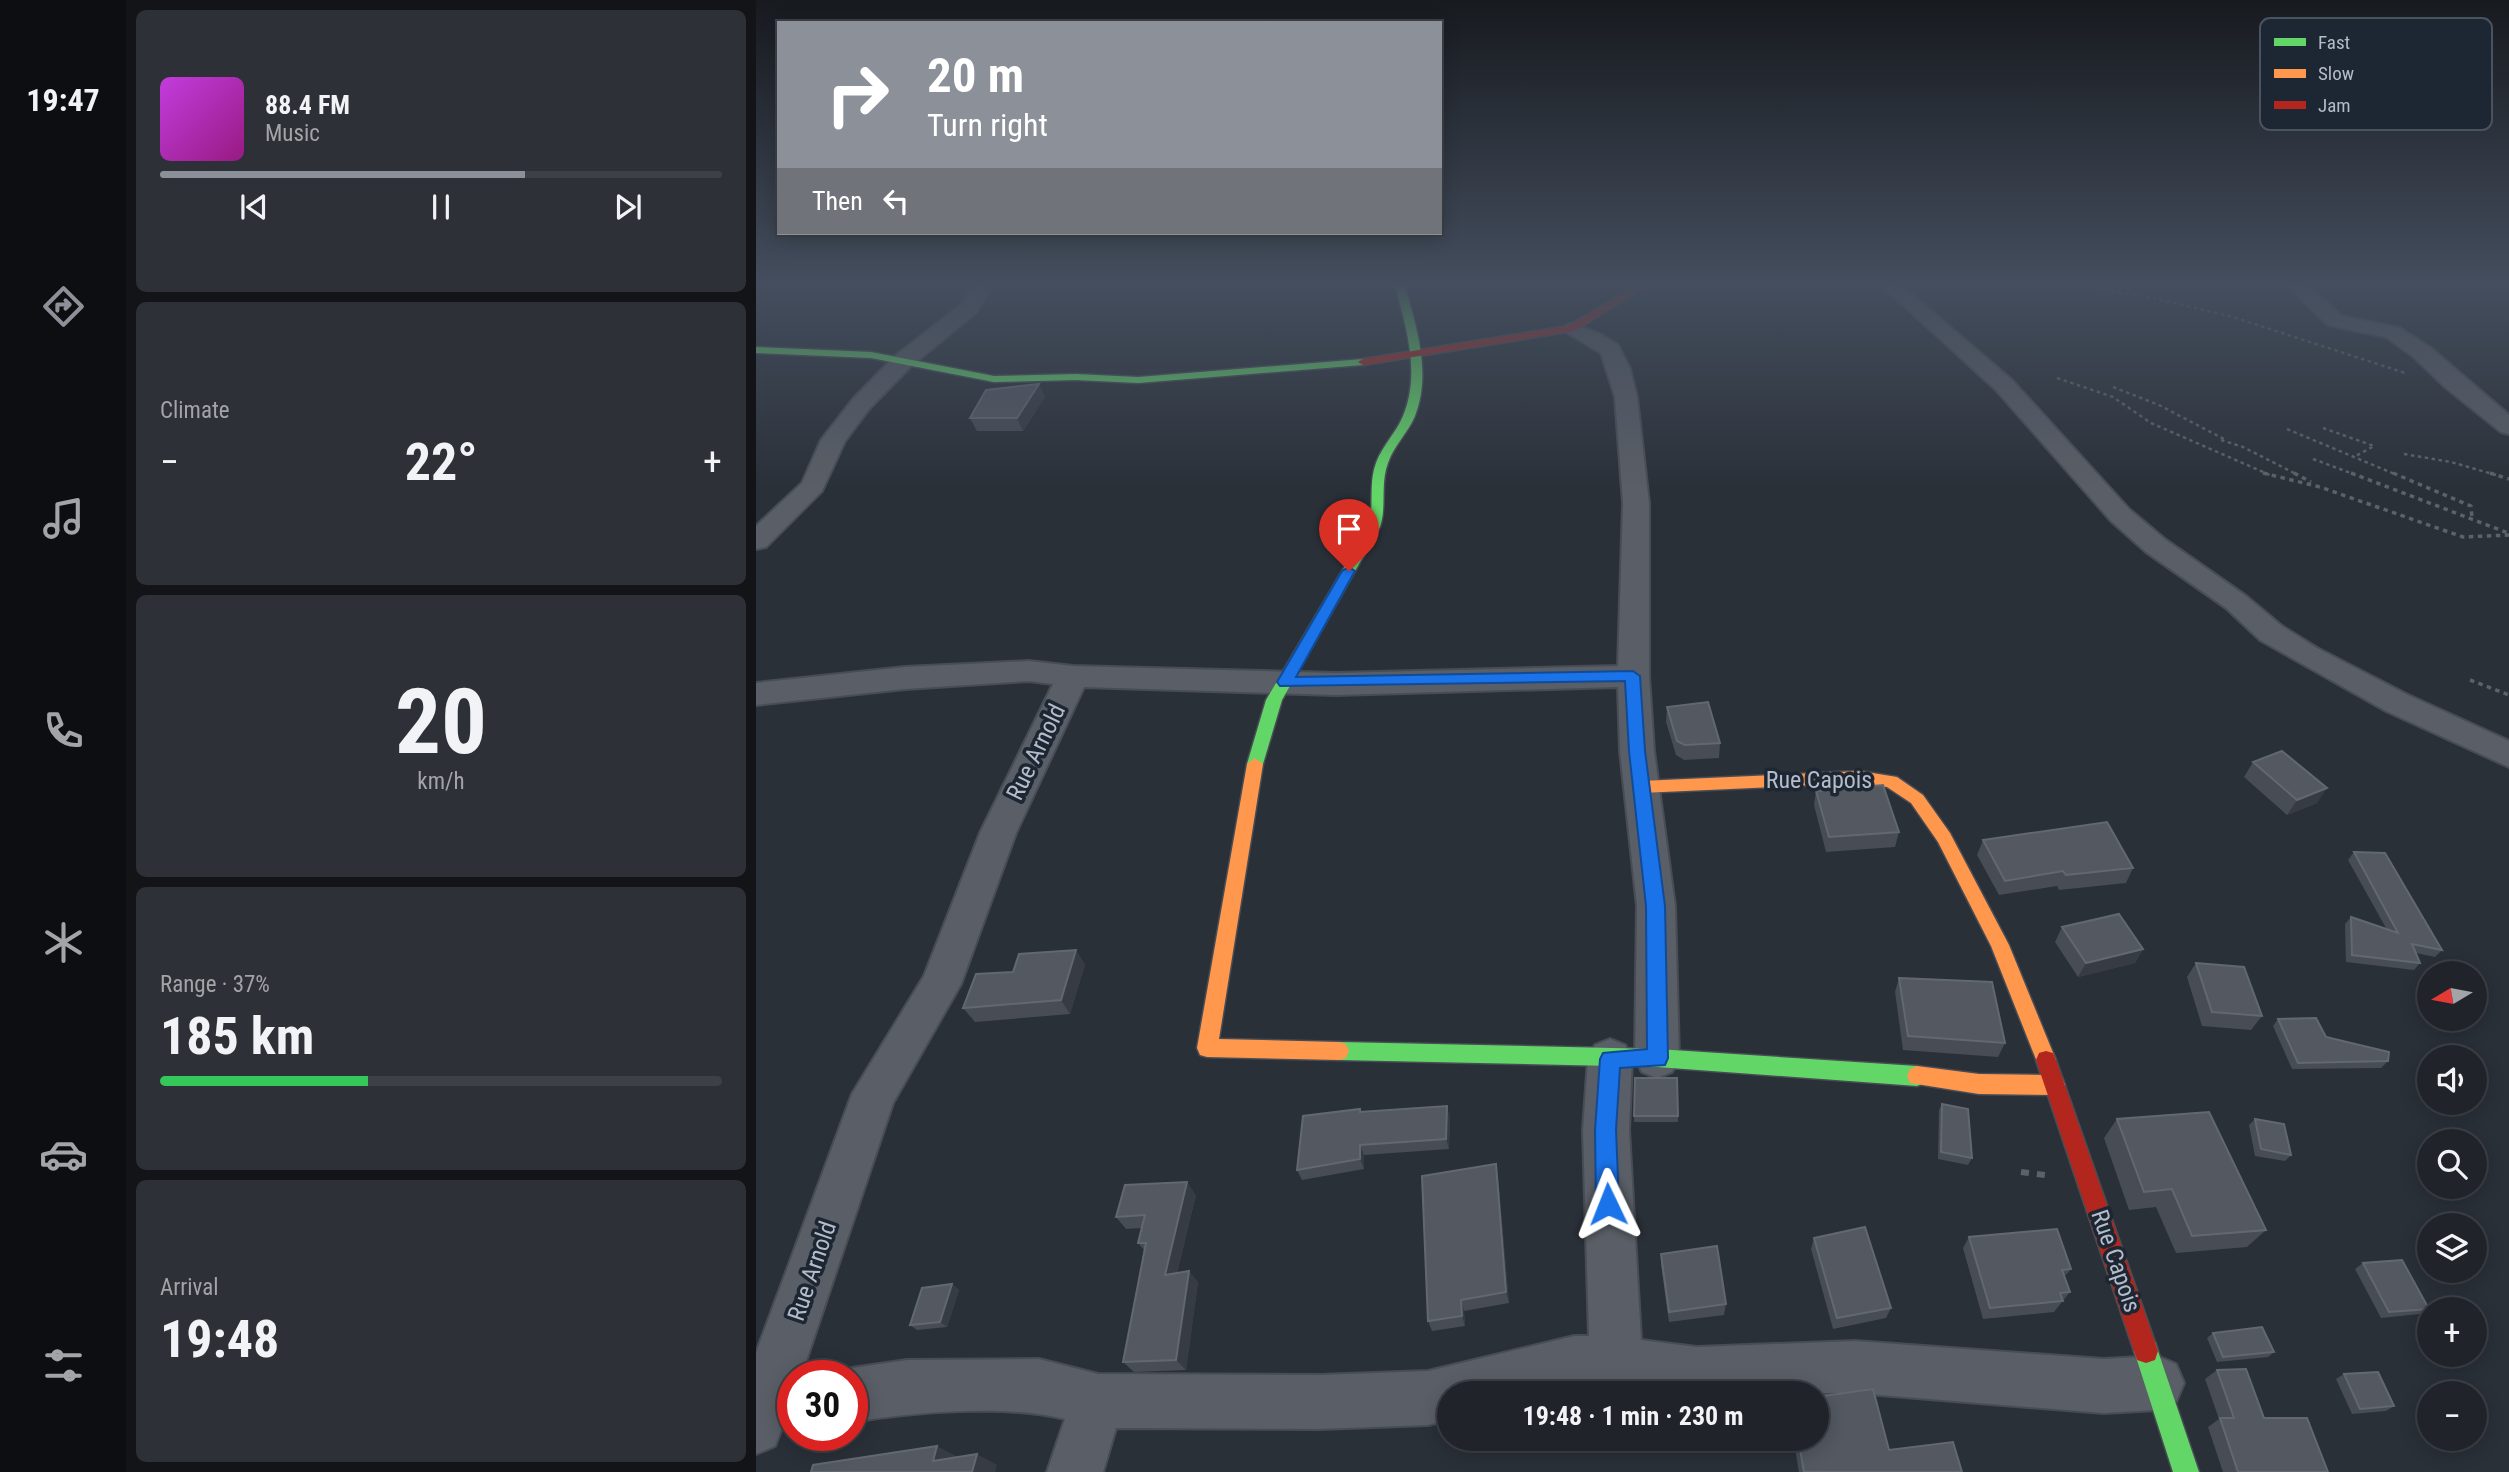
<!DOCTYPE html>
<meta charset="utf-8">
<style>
body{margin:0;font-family:"Roboto Condensed",sans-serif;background:#2d3036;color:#f1f3f6;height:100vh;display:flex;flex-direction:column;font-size:26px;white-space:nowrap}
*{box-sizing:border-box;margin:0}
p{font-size:23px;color:#a2a4a8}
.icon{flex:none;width:38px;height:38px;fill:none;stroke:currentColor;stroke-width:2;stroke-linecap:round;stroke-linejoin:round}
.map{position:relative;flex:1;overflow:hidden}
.drawer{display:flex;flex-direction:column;gap:10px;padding:10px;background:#121417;width:630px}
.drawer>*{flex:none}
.top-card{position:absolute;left:21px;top:21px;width:665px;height:214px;border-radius:0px;box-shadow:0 4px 18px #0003,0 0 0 2px #3d4147;background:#8c9099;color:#fff;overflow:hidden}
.needle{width:46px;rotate:260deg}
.controls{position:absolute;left:1661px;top:961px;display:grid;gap:14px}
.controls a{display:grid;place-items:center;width:70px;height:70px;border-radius:50%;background:#20242a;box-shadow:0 4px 18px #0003,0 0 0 2px #3d4147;font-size:35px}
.speed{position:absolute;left:21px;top:1360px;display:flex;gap:14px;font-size:35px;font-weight:700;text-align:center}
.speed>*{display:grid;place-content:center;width:91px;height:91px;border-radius:50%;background:#20242a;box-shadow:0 4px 18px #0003,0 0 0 2px #3d4147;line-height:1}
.speed .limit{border:10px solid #d22;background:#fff;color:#111}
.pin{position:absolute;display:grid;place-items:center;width:60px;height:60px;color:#fff;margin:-72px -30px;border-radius:50% 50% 50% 0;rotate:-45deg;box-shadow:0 0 7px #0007}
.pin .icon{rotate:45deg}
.me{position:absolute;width:77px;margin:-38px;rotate:358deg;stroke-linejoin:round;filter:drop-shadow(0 0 5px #0008)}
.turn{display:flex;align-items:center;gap:24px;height:147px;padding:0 35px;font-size:32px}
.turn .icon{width:91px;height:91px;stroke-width:2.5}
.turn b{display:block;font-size:49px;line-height:60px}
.then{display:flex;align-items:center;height:66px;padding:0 35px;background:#0003;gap:14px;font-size:26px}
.big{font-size:52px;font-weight:700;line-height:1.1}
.drawer .card{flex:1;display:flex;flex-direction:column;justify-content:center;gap:10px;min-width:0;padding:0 24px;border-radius:10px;background:#2d3036}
.drawer .dial{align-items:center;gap:0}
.dial b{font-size:91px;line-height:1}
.song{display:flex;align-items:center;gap:21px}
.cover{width:84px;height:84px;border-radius:10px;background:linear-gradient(135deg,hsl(290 70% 55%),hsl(310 70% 35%))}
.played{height:7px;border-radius:4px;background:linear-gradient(90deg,#8c9099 65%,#3d4147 65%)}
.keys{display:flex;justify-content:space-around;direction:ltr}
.heat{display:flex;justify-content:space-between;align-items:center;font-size:38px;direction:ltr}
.charge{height:10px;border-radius:5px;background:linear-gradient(90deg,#34c759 37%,#3d4147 0)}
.trip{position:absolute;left:681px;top:1381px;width:392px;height:70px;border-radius:35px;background:#20242a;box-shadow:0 4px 18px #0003,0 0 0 2px #3d4147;font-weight:700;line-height:70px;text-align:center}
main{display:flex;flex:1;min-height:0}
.dock{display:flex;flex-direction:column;width:126px;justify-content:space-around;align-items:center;background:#0d0e11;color:#a2a4a8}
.dock .icon{width:49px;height:49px}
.dock .current{color:#8c9099}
.dock b{font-size:32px;color:#f1f3f6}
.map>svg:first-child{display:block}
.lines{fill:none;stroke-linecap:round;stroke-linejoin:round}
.street-casing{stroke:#484c55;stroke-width:4}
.fast-casing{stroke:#484c55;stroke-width:3}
.slow-casing{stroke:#484c55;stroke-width:3}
.jam-casing{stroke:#484c55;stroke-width:3}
.path-far2{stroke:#5c6268;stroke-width:2.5;stroke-dasharray:3.5 3.5;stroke-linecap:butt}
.path-far1{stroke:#5c6268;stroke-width:3.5;stroke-dasharray:4.5 4.5;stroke-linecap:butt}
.path{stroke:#5c6268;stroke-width:6;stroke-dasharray:8 8;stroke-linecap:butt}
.street{fill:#5a5e66;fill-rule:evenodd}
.fast{fill:#63d668;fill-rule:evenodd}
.slow{fill:#ff974d;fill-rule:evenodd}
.jam{fill:#b3261e;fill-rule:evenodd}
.wall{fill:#474c55}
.shaded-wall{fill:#373c44}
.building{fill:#535861;stroke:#626872;stroke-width:2}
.route{fill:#1a73e8;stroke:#114b97;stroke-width:2}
.labels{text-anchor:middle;stroke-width:7;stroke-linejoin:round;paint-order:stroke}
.street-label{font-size:24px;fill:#b4bcc9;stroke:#1d2633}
.key{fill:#1d2633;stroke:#4a5360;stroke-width:2}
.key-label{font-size:19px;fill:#b4bcc9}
</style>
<main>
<nav class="dock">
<b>19:47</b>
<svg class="icon current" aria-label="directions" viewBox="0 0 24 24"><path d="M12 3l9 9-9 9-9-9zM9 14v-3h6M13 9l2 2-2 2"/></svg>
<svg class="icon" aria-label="music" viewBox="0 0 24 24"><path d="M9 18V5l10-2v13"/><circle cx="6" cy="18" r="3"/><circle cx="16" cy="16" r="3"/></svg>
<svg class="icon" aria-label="phone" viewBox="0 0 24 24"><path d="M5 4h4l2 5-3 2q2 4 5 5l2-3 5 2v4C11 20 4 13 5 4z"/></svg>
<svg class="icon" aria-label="climate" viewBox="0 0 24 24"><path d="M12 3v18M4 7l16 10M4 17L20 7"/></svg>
<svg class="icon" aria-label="car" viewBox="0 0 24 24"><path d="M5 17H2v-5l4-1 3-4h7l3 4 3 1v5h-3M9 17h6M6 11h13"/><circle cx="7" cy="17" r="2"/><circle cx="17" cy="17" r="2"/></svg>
<svg class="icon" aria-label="filters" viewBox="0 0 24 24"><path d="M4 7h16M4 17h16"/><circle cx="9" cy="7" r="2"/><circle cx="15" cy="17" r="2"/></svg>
</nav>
<section class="drawer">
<div class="card">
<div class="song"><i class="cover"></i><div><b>88.4 FM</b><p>Music</p></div></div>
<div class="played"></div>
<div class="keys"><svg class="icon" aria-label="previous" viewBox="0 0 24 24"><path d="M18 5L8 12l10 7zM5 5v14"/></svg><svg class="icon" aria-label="pause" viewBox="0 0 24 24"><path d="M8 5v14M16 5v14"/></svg><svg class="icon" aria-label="next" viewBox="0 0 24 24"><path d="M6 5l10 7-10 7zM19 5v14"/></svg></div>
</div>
<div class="card"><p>Climate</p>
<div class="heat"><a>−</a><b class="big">22°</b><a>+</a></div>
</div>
<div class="card dial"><b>20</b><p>km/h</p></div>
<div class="card"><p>Range · 37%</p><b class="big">185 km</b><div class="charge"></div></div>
<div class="card"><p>Arrival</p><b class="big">19:48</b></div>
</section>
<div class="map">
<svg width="1753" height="1472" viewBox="0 0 1753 1472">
<rect width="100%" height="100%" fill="#2a3038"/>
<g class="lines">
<g class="street-casing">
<path id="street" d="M 219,283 L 238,283 L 221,312 L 155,366 L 113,409 L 89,441 L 66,491 L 10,547 L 0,549 L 0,526 L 46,483 L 65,440 L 97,399 L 139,356 L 206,304 Z
M 1123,283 L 1143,283 L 1256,380 L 1373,509 L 1410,540 L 1490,596 L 1526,626 L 1561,648 L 1652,695 L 1753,741 L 1753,767 L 1630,711 L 1504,640 L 1470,608 L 1390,552 L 1355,521 L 1240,390 Z
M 1528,283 L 1549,283 L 1586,316 L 1644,328 L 1675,348 L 1753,415 L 1753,434 L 1745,432 L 1690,388 L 1659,358 L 1630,337 L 1572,325 Z
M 815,323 L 844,334 L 862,345 L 874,369 L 881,397 L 893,503 L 893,676 L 898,751 L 919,906 L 923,1058 L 916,1072 L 901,1078 L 886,1072 L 879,1058 L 881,906 L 864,751 L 862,687 L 580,695 L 328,687 L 260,833 L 205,984 L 137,1103 L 45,1376 L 37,1376 L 37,1399 L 19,1446 L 0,1454 L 0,1353 L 96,1094 L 168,976 L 224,833 L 297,684 L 273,681 L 149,689 L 0,705 L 0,683 L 149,667 L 273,661 L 317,666 L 580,673 L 862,666 L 867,503 L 859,397 L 845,353 L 805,329 Z
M 854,1039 L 869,1045 L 876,1059 L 873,1130 L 885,1340 L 941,1347 L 1099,1341 L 1348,1359 L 1401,1356 L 1420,1364 L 1428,1383 L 1420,1402 L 1401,1410 L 1348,1413 L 1099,1393 L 890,1393 L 818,1388 L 799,1393 L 693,1393 L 693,1420 L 672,1425 L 564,1429 L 360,1428 L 347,1472 L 291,1472 L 309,1419 C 248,1404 159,1412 96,1422 L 96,1376 L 79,1376 L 96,1368 L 151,1360 L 283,1359 L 342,1374 L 564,1375 L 672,1371 L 818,1336 L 833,1336 L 827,1130 L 832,1059 L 839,1045 Z"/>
</g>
<g class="fast-casing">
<path id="fast" d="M 638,283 L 648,283 C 660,325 676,373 659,416 C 652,433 638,445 632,463 C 624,484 631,506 624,527 L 526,700 L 507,764 L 499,770 L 491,764 L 510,700 L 612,527 C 619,506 612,484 620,463 C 626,446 640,433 647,416 C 665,373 650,326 638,283 Z
M 0,347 L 115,352 L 238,376 L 320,374 L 382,377 L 607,359 L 612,362 L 607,365 L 382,383 L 320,380 L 238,382 L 115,358 L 0,353 Z
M 583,1042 L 901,1049 L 1161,1066 L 1168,1069 L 1171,1076 L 1168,1083 L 1161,1086 L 901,1067 L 583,1060 L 576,1058 L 573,1051 L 576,1044 Z
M 1390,1339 L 1399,1342 L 1402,1351 L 1443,1472 L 1417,1472 L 1378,1351 L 1381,1342 Z"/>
</g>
<g class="slow-casing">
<path id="slow" d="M 499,758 L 507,764 L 463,1039 L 583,1042 L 590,1044 L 593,1051 L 590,1058 L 583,1060 L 451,1057 L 444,1055 L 441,1048 L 491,764 Z
M 1104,771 L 1141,777 L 1167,795 L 1194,833 L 1253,945 L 1300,1060 L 1297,1067 L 1290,1069 L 1283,1067 L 1235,946 L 1182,842 L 1155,803 L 1131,787 L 1104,783 L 885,793 L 879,791 L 877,787 L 879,783 L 885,781 Z
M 1161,1066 L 1223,1074 L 1299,1075 L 1306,1078 L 1309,1085 L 1306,1092 L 1299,1095 L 1223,1094 L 1154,1083 L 1151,1076 L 1154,1069 Z"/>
</g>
<g class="jam-casing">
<path id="jam" d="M 885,283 L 896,283 L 818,331 L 607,365 L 602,362 L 607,359 L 812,326 Z
M 1290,1051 L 1297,1053 L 1300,1060 L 1402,1351 L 1399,1360 L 1390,1363 L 1381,1360 L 1378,1351 L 1280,1060 L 1283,1053 Z"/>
</g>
<path class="path-far2" d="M 1300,283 L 1397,298 L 1477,317 L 1649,373
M 1301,378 L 1357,397 L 1395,423 L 1514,475
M 1357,387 L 1403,405 L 1468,439 L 1465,440 L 1487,447 L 1542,475
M 1567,428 L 1618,446 L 1598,457
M 1531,429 L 1641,475
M 1648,454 L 1695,462 L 1740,475
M 1557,459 L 1600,475"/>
<path class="path-far1" d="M 1507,473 L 1564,487 L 1707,537 L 1753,535
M 1538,473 L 1555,482
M 1595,473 L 1752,533
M 1637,473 L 1715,506 L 1716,518
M 1734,473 L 1753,479
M 1714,680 L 1753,695"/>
<path class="path" d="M 1265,1172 L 1289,1175"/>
<use href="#street" class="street"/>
<use href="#fast" class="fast"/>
<use href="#slow" class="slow"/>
<use href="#jam" class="jam"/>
</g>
<path class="wall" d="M 283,384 L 289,397 L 267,431 L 221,431 L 214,418 Z
M 911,707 L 964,743 L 963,758 L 928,760 L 920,755 L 910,722 Z
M 1497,762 L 1561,803 L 1531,815 L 1488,777 Z
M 1060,791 L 1143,832 L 1139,847 L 1070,852 L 1058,805 Z
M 1227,840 L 1377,868 L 1370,883 L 1303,890 L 1301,886 L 1243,895 L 1221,855 Z
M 1598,852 L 1686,950 L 1679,957 L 1660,953 L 1664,963 L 1658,970 L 1590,962 L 1589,924 L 1595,917 L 1630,928 L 1592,860 Z
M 1306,927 L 1387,949 L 1379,963 L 1322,977 L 1299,942 Z
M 1440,963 L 1506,1016 L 1495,1030 L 1446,1026 L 1431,977 Z
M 329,964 L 314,1014 L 219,1022 L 207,1008 L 257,972 Z
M 1143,978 L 1249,1043 L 1242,1057 L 1147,1050 L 1139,992 Z
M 1522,1019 L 1570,1037 L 1632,1061 L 1625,1068 L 1536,1069 L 1517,1026 Z
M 879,1078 L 922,1116 L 922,1122 L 878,1122 Z
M 1186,1104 L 1216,1158 L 1212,1165 L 1182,1159 L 1183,1110 Z
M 605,1112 L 694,1116 L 693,1149 L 608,1155 L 608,1169 L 546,1180 L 541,1170 Z
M 1361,1119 L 1510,1230 L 1491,1247 L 1420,1253 L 1400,1207 L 1373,1210 L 1348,1138 Z
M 1499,1119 L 1535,1155 L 1529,1161 L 1499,1156 L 1493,1125 Z
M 742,1177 L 753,1303 L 708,1311 L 709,1326 L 676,1331 L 672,1321 Z
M 440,1195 L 421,1273 L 442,1282 L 430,1370 L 378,1372 L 367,1362 L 388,1250 L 382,1243 L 386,1228 L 370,1229 L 360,1217 Z
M 1213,1237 L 1315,1269 L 1308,1277 L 1314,1292 L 1298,1312 L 1227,1319 L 1207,1248 Z
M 1058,1238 L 1135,1308 L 1130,1318 L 1077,1329 L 1055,1249 Z
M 905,1254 L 970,1304 L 968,1315 L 913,1322 L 905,1265 Z
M 1607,1263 L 1673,1309 L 1664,1314 L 1625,1318 L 1599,1269 Z
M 196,1284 L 203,1290 L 191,1327 L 161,1330 L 154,1325 Z
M 1457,1333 L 1518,1352 L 1512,1357 L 1461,1362 L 1451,1338 Z
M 1461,1370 L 1508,1418 L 1572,1472 L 1467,1472 L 1452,1427 L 1463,1419 L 1449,1379 Z
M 1588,1374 L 1638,1406 L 1630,1411 L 1596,1414 L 1580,1379 Z
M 1037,1438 L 1060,1438 L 1133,1450 L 1206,1472 L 1043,1472 Z"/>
<path class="shaded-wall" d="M 283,384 L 289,397 L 267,431 L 261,418 Z
M 1571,788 L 1561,803 L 1531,815 L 1541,800 Z
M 1387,949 L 1379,963 L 1322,977 L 1330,963 Z
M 320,950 L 329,964 L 314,1014 L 305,1000 Z
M 691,1106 L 694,1116 L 693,1149 L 690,1139 Z
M 604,1145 L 608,1155 L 608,1169 L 604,1159 Z
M 740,1164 L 742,1177 L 753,1303 L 750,1292 Z
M 431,1182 L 440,1195 L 418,1286 L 409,1275 Z
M 433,1271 L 442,1282 L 430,1370 L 420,1360 Z
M 196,1284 L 203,1290 L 191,1327 L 184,1322 Z
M 705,1300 L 708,1311 L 709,1326 L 706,1316 Z
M 181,1446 L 202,1457 L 177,1461 Z
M 221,1454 L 241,1465 L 239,1472 L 216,1472 Z"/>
<path class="building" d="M 283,384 L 261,418 L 214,418 L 230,390 Z
M 952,702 L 964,743 L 929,745 L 921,741 L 911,707 Z
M 1526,751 L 1571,788 L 1541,800 L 1497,762 Z
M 1127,785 L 1143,832 L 1073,837 L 1060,791 Z
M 1351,822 L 1377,868 L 1310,875 L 1307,871 L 1249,881 L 1227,840 Z
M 1598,852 L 1629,853 L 1686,950 L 1656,944 L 1664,963 L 1596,955 L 1595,917 L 1642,933 Z
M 1363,914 L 1387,949 L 1330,963 L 1306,927 Z
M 320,950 L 305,1000 L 207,1008 L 220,974 L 257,972 L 263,954 Z
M 1440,963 L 1488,967 L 1506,1016 L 1456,1012 Z
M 1143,978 L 1236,982 L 1249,1043 L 1152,1036 Z
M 1560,1018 L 1570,1037 L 1633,1052 L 1632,1061 L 1542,1063 L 1522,1019 Z
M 879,1078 L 921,1078 L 922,1116 L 878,1116 Z
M 1186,1104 L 1212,1109 L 1216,1158 L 1185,1152 Z
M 691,1106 L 690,1139 L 604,1145 L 604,1159 L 541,1170 L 547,1116 L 604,1109 L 604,1112 Z
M 1453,1112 L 1510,1230 L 1436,1236 L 1416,1189 L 1388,1192 L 1361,1119 Z
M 1499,1119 L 1528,1124 L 1535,1155 L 1505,1149 Z
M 740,1164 L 750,1292 L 705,1300 L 706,1316 L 672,1321 L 666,1176 Z
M 431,1182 L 409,1275 L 433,1271 L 420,1360 L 367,1362 L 390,1243 L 382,1243 L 389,1215 L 360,1217 L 369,1185 Z
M 1109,1227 L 1135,1308 L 1081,1318 L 1058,1238 Z
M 1301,1229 L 1315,1269 L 1306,1270 L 1314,1292 L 1304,1293 L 1307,1301 L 1234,1308 L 1213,1237 Z
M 961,1246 L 970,1304 L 913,1312 L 905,1254 Z
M 1646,1260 L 1673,1309 L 1633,1312 L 1607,1263 Z
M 196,1284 L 184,1322 L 154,1325 L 166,1288 Z
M 1506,1327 L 1518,1352 L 1467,1357 L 1457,1333 Z
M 1490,1369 L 1508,1418 L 1551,1418 L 1572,1472 L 1482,1472 L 1464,1418 L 1478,1418 L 1461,1370 Z
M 1622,1372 L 1638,1406 L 1604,1409 L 1588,1374 Z
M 1117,1389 L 1133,1450 L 1197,1442 L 1206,1472 L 1048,1472 L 1042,1438 L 1060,1438 L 1060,1397 Z
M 181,1446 L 177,1461 L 221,1454 L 216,1472 L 55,1472 L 57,1465 Z"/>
<linearGradient id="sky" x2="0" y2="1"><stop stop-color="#171a1f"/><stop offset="0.58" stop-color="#444e5e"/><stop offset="1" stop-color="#444e5e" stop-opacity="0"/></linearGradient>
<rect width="1753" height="489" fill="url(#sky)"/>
<path class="route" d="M 593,567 L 599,571 L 540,677 L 877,671 L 884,676 L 889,751 L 909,906 L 912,1058 L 909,1065 L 864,1068 L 860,1130 L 863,1204 L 860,1212 L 852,1215 L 844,1212 L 840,1204 L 839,1130 L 844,1059 L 847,1053 L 891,1049 L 890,906 L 873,751 L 869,681 L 524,686 L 521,682 L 586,571 Z"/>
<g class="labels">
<g class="street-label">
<text transform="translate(280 752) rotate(-64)" y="8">Rue Arnold</text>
<text x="1063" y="788">Rue Capois</text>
<text transform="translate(1360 1261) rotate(71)" y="8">Rue Capois</text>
<text transform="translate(56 1271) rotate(-71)" y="8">Rue Arnold</text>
</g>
</g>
<rect x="1504" y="18" width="232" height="112" rx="10" class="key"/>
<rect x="1518" y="38" width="32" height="8" fill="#63d668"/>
<rect x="1518" y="69" width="32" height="9" fill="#ff974d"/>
<rect x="1518" y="101" width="32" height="8" fill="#b3261e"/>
<g class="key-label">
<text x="1562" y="49">Fast</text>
<text x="1562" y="80">Slow</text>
<text x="1562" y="112">Jam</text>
</g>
</svg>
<div class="controls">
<a><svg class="needle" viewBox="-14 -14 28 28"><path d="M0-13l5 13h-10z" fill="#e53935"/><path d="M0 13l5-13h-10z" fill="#a2a4a8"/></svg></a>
<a><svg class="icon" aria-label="sound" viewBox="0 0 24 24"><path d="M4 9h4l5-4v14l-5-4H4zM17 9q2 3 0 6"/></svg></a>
<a><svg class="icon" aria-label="search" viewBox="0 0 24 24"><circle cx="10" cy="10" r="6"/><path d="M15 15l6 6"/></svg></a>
<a><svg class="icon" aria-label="layers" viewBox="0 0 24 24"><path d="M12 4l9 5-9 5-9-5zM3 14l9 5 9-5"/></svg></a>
<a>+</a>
<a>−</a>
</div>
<div class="speed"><div class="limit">30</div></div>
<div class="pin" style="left:593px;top:571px;background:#d93025"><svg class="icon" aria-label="arrive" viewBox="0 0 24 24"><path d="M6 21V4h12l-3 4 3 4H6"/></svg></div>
<svg class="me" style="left:852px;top:1204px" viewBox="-20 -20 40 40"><path d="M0-17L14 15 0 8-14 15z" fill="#1a73e8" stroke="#fff" stroke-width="4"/></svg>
<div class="trip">19:48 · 1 min · 230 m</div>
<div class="top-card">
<div class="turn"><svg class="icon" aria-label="right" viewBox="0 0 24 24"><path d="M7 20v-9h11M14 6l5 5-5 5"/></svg><div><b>20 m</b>Turn right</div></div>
<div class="then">Then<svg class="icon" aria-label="left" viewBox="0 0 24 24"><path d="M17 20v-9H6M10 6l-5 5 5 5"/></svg></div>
</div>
</div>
</main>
